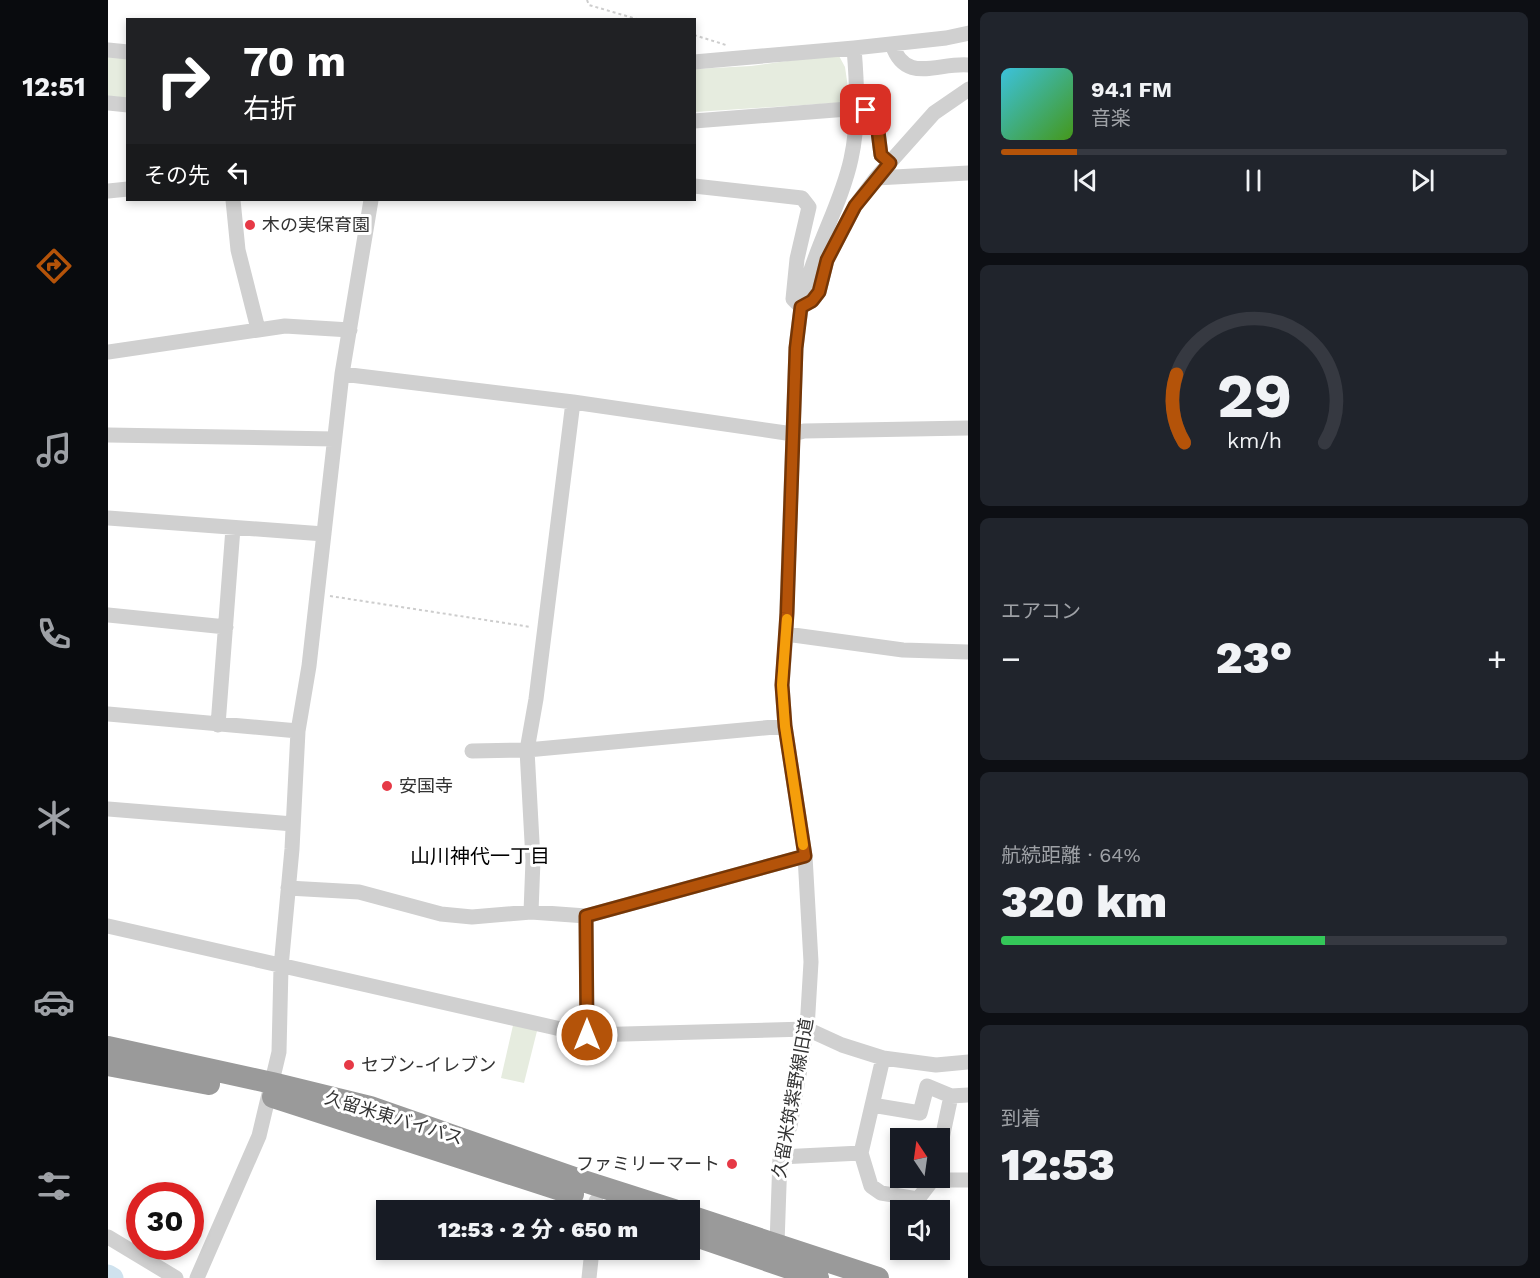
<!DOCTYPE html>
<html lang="ja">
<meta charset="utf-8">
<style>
body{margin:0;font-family:"Work Sans","Noto Sans JP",sans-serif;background:#20242c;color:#f1f3f6;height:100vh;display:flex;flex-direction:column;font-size:22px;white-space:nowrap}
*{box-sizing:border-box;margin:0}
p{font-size:20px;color:#9ea1a6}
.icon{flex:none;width:33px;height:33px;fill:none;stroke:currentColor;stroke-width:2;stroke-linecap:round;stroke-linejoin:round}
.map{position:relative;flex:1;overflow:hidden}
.drawer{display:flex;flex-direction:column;gap:12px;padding:12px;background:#0d0f14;width:572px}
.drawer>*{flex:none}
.guide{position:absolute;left:18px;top:18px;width:570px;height:183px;border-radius:0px;box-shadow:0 3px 9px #0003;background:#202124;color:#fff;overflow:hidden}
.needle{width:39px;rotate:347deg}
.buttons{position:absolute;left:782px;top:1128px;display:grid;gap:12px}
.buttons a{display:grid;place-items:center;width:60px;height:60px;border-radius:0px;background:#171b24;box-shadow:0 3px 9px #0003;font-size:30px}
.speed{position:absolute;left:18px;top:1182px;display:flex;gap:12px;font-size:30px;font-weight:700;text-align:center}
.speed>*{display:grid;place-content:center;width:78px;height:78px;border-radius:50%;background:#171b24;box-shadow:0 3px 9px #0003;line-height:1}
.speed .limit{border:9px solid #d22;background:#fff;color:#111}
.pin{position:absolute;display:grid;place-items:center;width:51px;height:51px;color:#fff;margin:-26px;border-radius:12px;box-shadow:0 3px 9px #0006}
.me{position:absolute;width:66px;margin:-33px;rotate:0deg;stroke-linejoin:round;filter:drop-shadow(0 0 4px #0008)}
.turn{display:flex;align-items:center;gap:21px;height:126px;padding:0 18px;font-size:27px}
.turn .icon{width:78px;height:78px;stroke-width:2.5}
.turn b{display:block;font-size:42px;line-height:51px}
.then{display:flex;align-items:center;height:57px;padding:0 18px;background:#0003;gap:12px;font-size:22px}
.big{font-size:45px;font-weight:800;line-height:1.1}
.drawer .widget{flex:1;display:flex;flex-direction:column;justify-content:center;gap:9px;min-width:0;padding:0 21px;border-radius:9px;background:#20242c}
.drawer .dial{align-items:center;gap:0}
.dial svg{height:156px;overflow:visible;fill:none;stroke:#363941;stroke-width:7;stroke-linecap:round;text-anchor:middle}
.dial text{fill:#f1f3f6;stroke:none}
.song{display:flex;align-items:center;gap:18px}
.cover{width:72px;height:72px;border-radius:9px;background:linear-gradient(135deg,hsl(190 70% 55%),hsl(100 70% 35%))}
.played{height:6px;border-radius:3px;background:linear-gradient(90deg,#b45309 15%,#363941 15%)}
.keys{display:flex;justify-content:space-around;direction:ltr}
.heat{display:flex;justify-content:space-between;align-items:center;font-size:33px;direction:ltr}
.charge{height:9px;border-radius:4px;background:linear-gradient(90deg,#34c759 64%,#363941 0)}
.trip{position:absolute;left:268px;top:1200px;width:324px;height:60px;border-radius:0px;background:#171b24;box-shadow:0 3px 9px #0003;font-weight:800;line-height:60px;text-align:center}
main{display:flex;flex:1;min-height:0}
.tabs{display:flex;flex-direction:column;width:108px;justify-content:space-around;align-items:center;background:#090b0e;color:#9ea1a6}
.tabs .icon{width:42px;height:42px}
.tabs .on{color:#b45309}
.tabs b{font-size:27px;color:#f1f3f6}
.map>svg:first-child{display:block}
.green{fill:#e6ecdf}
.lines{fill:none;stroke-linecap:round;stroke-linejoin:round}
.river{stroke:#cfe2ee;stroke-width:21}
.path{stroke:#cdcdcd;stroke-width:2;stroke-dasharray:3 3;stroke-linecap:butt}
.minor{stroke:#d0d0d0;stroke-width:15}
.highway{stroke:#9a9a9a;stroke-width:22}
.route-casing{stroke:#753606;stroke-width:15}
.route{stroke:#b45309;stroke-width:10}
.slow{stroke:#f59e0b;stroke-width:10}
.poi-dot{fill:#e63946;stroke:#fff;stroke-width:2}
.labels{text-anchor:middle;stroke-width:6;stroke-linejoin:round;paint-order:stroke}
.poi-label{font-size:18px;fill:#333;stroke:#fff;text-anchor:start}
.street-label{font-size:18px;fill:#333;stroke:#fff}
.neighbourhood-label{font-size:20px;fill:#000;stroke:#fff}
</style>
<main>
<nav class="tabs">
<b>12:51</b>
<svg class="icon on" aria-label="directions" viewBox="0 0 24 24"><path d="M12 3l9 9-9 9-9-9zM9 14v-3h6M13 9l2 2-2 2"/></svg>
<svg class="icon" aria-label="music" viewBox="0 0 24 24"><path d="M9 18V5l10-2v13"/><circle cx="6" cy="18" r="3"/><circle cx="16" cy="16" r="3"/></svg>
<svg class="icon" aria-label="phone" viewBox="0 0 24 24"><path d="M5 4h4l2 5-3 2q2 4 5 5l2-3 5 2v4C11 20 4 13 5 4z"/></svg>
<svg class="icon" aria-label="climate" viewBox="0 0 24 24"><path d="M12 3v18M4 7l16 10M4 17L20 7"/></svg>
<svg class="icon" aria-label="car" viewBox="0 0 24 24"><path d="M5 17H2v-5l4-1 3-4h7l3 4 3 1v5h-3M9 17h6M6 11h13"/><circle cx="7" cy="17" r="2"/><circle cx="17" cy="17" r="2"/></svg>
<svg class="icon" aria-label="filters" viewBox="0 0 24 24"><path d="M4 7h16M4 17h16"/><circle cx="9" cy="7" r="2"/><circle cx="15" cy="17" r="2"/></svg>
</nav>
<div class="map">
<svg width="861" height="1278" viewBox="0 0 861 1278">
<rect width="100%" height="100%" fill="#fff"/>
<path class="green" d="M 730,54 L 737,67 L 742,102 L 587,112 L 587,69 L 643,66 Z
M 0,56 L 19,58 L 19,101 L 0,99 Z
M 406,1021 L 430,1027 L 416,1083 L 393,1078 Z"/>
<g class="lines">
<path class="river" d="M 0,1275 L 5,1278"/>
<path class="path" d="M 479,0 L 481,5 L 532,20
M 586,35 L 618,45
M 222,596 L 423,627"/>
<path class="minor" d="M 784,44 C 797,85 830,62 861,65
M 0,50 L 20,52
M 586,62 L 746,48 L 838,38 L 861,33
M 0,103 L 20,105
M 758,110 L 764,112 L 768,116 L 773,155 L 782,163
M 586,121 L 740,109
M 768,178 L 861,173
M 586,186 L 694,198 L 701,207 L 689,259 L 685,299 L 693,307 L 704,301 L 711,292 L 719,260 L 747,206 L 768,178 L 826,113 L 861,89
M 0,191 L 20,189
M 125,200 L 130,250 L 150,329
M 0,352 L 177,326 L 242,330
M 234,374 L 465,402 L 685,434 L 696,431 L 861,428
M 0,435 L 226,439
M 0,518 L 216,534
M 0,615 L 118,627
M 678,634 L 795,650 L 861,652
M 0,714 L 190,731 L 184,849 L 173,967 L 171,1052 L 151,1136 L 89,1278
M 110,725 L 125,528
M 190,731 L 201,666 L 234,374 L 263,200
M 364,751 L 419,750 L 677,726
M 0,809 L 185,824
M 180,888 L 251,892 L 333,914 L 364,917 L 423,912 L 478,916 L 697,856
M 423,912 L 425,860 L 419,750 L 428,699 L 465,402
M 478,916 L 479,1035
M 0,926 L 479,1035 L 699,1029 L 734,1045 L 775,1058 L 828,1065 L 861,1062
M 775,1058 L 753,1153 L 763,1186 L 773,1193 L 810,1199 L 826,1178
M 843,1096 L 861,1095
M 764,1105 L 812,1113 L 819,1086 L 843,1096 L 831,1153
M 672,1157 L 753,1153
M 825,1180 L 861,1180
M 487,1210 L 488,1201
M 0,1237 L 68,1278
M 669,1244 L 672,1157 L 682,1126 L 699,1029 L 703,962 L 697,856 L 677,726 L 674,685 L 678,634 L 688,348 C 691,321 694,293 704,267 C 716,231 735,196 743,159 C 751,123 749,84 746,48
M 481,1278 L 484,1250"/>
<path class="highway" d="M 0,1047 L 164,1083 L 262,1107 L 469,1179 L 566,1210
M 0,1065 L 101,1084
M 165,1097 L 465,1194
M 582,1216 L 770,1278
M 582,1234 L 710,1278"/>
</g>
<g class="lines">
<g class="route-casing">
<path id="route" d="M 479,1035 L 478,916 L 697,856 L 677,726 L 674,685 L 679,613 L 688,348 L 693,307 L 704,301 L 711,292 L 719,260 L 747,206 L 782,163 L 773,155 L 768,116 L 764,112 L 758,110"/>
</g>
<use href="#route" class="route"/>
<path class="slow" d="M 679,619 L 674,685 L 677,726 L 695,845"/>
</g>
<g class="poi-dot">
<circle cx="142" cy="225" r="6"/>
<circle cx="279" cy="786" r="6"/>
<circle cx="241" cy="1065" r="6"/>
<circle cx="624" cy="1164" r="6"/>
</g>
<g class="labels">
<g class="poi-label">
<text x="154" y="231">木の実保育園</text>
<text x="291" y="792">安国寺</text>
<text x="253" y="1071">セブン-イレブン</text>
<text x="612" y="1170" text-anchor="end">ファミリーマート</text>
</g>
<g class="street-label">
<text transform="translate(685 1098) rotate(-80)" y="6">久留米筑紫野線旧道</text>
<text transform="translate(286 1118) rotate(17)" y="6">久留米東バイパス</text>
</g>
<g class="neighbourhood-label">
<text x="372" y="863">山川神代一丁目</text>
</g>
</g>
</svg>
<div class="buttons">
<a><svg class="needle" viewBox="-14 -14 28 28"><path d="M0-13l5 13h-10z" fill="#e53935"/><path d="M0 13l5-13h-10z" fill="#9ea1a6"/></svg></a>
<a><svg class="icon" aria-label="sound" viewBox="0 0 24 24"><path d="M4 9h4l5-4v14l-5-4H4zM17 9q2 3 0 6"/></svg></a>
</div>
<div class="speed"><div class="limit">30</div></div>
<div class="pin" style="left:758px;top:110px;background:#d93025"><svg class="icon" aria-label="arrive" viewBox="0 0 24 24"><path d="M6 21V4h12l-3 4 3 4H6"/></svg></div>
<svg class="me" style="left:479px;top:1035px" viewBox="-20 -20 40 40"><circle r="17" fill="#b45309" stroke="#fff" stroke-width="3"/><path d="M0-11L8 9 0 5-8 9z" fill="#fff"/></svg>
<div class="trip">12:53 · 2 分 · 650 m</div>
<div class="guide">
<div class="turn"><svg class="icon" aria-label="right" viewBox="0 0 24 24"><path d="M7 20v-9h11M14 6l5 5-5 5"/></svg><div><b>70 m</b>右折</div></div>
<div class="then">その先<svg class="icon" aria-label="left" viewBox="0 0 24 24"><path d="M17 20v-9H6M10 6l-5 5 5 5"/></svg></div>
</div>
</div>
<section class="drawer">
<div class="widget">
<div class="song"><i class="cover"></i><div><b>94.1 FM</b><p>音楽</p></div></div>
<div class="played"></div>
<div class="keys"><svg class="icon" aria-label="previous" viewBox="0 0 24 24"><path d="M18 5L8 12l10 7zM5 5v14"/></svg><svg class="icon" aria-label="pause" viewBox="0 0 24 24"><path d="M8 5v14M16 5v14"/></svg><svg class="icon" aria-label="next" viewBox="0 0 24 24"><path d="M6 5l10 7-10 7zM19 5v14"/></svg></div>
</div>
<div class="widget dial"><svg viewBox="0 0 100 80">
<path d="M14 69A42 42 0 1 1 86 69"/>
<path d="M14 69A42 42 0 0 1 10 34" stroke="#b45309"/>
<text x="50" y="56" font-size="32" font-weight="700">29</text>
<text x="50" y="72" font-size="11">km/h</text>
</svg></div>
<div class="widget"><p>エアコン</p>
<div class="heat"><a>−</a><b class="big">23°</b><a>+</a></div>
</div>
<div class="widget"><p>航続距離 · 64%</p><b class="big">320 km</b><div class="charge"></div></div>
<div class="widget"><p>到着</p><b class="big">12:53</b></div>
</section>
</main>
